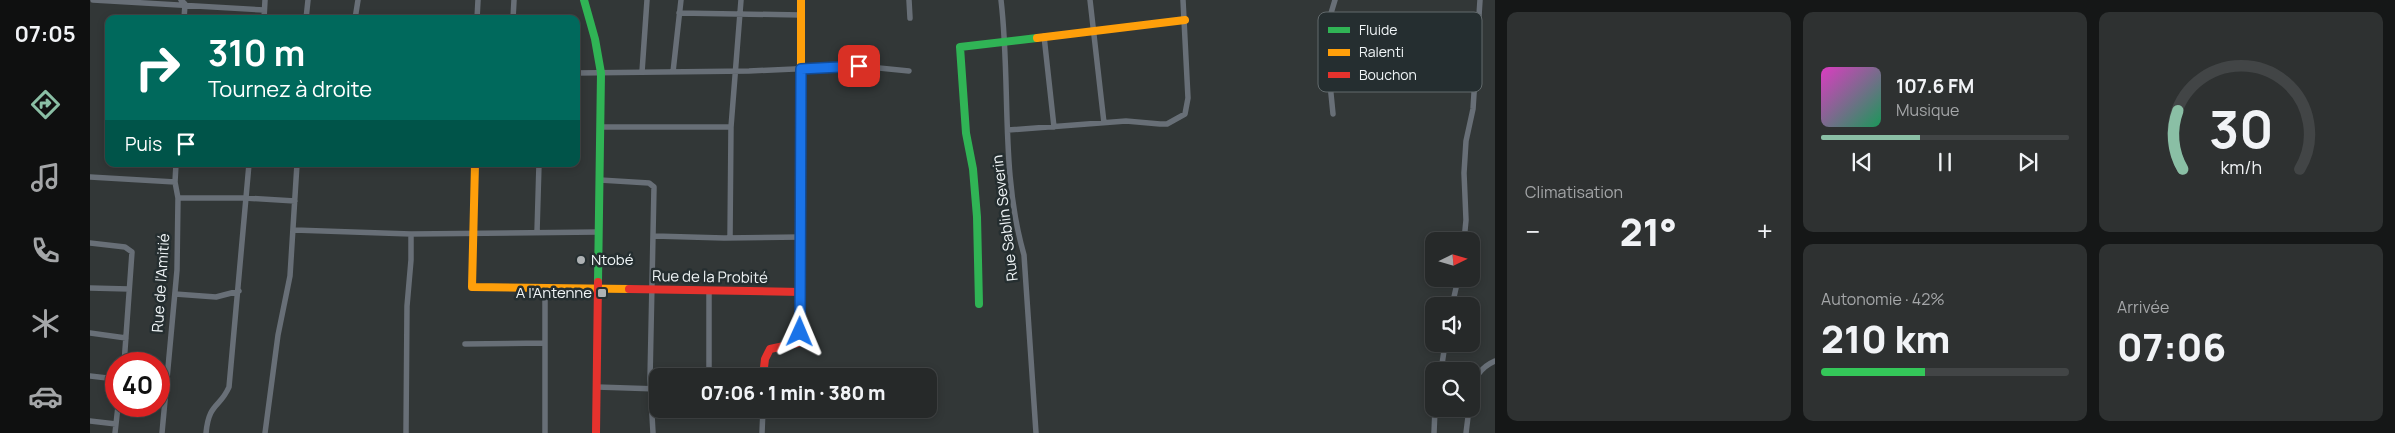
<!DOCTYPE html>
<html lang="fr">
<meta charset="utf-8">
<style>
body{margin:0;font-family:Manrope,sans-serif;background:#2e3131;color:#f1f3f6;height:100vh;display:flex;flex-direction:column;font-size:19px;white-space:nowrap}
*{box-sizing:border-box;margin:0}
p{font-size:16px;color:#a4a6a8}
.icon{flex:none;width:28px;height:28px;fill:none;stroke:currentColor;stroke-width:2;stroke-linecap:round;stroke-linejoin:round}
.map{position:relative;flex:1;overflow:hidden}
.side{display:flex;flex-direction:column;gap:12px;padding:12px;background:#151717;width:900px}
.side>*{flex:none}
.guide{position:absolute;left:15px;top:15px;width:475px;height:152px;border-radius:10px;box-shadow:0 2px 8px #0003,0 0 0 1px #424546;background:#00695c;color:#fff;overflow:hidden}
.needle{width:32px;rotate:85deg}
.tools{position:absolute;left:1335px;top:232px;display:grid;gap:10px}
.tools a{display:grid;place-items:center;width:55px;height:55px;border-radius:10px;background:#262929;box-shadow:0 2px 8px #0003,0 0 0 1px #424546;font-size:25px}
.speed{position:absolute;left:15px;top:352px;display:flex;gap:10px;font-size:25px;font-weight:700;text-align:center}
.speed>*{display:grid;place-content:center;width:65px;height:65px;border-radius:50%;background:#262929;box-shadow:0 2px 8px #0003,0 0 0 1px #424546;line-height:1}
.speed .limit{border:8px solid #d22;background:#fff;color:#111}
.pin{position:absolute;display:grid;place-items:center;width:42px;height:42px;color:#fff;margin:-21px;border-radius:10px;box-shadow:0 2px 8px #0006}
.me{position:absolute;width:55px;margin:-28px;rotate:1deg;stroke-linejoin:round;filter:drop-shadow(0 0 4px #0008)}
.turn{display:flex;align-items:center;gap:18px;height:105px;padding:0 20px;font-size:22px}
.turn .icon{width:65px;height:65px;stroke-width:2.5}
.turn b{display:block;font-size:35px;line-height:42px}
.then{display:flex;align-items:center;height:48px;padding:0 20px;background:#0003;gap:10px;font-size:19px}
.big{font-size:38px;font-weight:800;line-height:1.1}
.side .tile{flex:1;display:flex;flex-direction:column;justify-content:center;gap:8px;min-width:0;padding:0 18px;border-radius:10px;background:#2e3131}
.side .dial{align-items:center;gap:0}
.dial svg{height:130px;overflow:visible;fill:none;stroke:#424546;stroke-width:7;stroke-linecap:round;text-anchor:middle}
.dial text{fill:#f1f3f6;stroke:none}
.song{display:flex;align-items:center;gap:15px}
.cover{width:60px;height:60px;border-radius:8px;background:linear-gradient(135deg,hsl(310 70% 55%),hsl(150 70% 35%))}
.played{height:5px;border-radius:2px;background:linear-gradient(90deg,#8abfa5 40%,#424546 40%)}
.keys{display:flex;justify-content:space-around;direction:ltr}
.heat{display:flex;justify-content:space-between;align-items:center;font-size:28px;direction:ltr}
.charge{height:8px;border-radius:4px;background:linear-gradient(90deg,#34c759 42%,#424546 0)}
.side .tiles{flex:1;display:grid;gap:12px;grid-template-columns:repeat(3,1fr)}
.tile:first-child{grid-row:span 2}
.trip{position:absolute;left:559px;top:368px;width:288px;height:50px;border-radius:10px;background:#262929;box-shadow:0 2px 8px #0003,0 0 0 1px #424546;font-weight:800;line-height:50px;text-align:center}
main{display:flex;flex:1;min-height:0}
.tabs{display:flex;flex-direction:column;width:90px;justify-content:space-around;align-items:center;background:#0f1010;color:#a4a6a8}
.tabs .icon{width:35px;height:35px}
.tabs .current{color:#8abfa5}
.tabs b{font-size:22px;color:#f1f3f6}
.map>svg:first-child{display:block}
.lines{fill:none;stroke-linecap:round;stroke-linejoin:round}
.street{stroke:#686f77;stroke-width:5.5}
.fast{stroke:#30b455;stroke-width:8}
.slow{stroke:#ff9f0a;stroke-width:8}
.jam{stroke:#e5322d;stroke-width:8}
.route-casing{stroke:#114b97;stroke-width:12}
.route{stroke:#1a73e8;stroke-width:9}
.poi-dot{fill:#aeb2b4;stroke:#252e30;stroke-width:2}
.labels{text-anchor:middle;stroke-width:5;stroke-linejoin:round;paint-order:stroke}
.street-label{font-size:15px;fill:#f0f5f7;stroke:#252e30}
.poi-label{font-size:15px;fill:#f0f5f7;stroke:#252e30;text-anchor:start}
.key{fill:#252e30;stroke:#626a6c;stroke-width:1}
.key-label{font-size:14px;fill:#f0f5f7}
</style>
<main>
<nav class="tabs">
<b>07:05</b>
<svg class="icon current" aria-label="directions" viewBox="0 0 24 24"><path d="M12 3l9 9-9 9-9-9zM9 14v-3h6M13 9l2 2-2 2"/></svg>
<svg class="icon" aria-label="music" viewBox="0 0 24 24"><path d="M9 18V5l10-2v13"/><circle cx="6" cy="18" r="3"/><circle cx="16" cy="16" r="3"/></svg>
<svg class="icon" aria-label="phone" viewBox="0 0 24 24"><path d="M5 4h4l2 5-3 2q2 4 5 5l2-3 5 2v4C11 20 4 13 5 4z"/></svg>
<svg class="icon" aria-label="climate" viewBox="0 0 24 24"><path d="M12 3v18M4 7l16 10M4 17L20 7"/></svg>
<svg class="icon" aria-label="car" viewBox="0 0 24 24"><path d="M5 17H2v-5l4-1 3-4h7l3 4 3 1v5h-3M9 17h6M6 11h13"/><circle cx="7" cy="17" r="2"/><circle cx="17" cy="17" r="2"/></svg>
</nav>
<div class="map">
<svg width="1405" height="433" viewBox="0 0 1405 433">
<rect width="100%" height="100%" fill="#323737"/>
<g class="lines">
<path class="street" d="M 3,0 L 174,10
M 91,0 L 95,4 L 94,19
M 819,0 L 820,18
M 911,0 C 921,84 910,172 934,255 L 946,433
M 1000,0 L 1014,123
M 589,13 L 711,15
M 174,19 L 175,0
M 216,19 L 218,0
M 265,19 L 268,0
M 387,19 L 388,0
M 423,19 L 424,0
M 954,36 L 964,127
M 552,72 L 557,0
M 583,72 L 591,0
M 486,73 L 659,71 L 769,66 L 819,71
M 1243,114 L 1235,33 L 1245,0
M 510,127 L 641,127
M 918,130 L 1036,121 L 1070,124 L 1077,124 L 1095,114 L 1098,98 L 1093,0
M 0,177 L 85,182
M 510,180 L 559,183 L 564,187 L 560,379 L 563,433
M 88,198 L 155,198 L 205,201
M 204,230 L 321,234 L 509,232
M 447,232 L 449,164
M 564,236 L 634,238 L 711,237
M 640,238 L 641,127 L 651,0
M 1374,241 L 1376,220 L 1374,173 L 1376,141 L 1383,109 L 1390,0
M 0,243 L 35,247 L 42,252 L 34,364
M 0,288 L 39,289
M 455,289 L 455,433
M 85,294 L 126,297 L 149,291
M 1362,306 L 1368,279
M 0,333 L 36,338
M 375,344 L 455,343
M 1351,371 L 1355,344
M 0,376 L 26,379
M 619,376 L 619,291
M 507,387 L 568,389
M 1381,392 C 1384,377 1391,367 1405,361
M 0,421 L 26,424
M 25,433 L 28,406
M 72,433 L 87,270 L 88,198 L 85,182 L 86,164
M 116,433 C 119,402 130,408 139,387 L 159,164
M 175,433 L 188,335 L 200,276 L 207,164
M 316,433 L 317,306 L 321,260 L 321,234
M 672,433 L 673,409
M 1344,433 L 1345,409
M 1376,433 L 1379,409"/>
<path class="fast" d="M 494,0 L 505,39 L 511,73 L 508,282
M 889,304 L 887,217 L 883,169 L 876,133 L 870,47 L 947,38"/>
<path class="slow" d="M 947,38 L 1095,20
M 711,98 L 711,0
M 385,164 L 382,287 L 539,289"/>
<path class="jam" d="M 539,289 L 711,292
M 673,376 L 675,359 L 680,349 L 708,343 L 710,339 L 711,98
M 506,433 L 508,282"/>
</g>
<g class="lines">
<g class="route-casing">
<path id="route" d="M 710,332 L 711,69 L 769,66"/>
</g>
<use href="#route" class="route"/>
</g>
<g class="poi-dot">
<circle cx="491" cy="260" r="5"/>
<rect x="507" y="288" width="10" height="10" rx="2.5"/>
</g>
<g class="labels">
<g class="street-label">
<text transform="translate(915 218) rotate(-97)" y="5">Rue Sablin Severin</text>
<text transform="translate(620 277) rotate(1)" y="5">Rue de la Probité</text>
<text transform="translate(71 283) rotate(-86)" y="5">Rue de l'Amitié</text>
</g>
<g class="poi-label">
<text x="501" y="265">Ntobé</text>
<text x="502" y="298" text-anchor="end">A l'Antenne</text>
</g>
</g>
<rect x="1228" y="12" width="164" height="80" rx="8" class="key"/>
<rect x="1238" y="27" width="22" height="6" fill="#30b455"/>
<rect x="1238" y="49" width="22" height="7" fill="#ff9f0a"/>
<rect x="1238" y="72" width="22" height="6" fill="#e5322d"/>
<g class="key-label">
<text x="1269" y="35">Fluide</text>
<text x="1269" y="57">Ralenti</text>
<text x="1269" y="80">Bouchon</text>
</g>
</svg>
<div class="tools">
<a><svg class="needle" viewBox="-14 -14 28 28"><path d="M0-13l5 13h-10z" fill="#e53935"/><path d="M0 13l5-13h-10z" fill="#a4a6a8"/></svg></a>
<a><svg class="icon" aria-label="sound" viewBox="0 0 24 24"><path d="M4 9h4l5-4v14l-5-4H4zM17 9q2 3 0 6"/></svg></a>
<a><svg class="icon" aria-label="search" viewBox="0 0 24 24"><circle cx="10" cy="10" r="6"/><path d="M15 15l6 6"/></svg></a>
</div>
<div class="speed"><div class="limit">40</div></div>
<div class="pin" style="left:769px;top:66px;background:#d93025"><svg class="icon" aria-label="arrive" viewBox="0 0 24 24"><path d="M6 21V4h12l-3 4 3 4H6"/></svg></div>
<svg class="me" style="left:710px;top:332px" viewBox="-20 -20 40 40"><path d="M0-17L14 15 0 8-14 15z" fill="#1a73e8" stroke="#fff" stroke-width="4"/></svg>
<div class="trip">07:06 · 1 min · 380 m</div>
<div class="guide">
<div class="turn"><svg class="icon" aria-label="right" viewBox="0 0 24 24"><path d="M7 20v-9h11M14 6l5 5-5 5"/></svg><div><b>310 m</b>Tournez à droite</div></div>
<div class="then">Puis<svg class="icon" aria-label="arrive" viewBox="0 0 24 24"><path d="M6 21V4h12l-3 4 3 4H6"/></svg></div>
</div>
</div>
<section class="side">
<div class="tiles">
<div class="tile"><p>Climatisation</p>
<div class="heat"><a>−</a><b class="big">21°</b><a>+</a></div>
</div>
<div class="tile">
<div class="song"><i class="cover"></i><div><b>107.6 FM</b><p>Musique</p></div></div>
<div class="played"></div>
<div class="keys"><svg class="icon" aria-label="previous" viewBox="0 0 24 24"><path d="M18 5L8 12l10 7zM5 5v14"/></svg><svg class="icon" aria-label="pause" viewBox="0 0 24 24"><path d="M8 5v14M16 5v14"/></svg><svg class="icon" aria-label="next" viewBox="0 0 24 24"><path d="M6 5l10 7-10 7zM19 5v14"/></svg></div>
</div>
<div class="tile dial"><svg viewBox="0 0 100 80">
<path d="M14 69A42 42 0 1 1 86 69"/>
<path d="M14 69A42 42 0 0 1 11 33" stroke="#8abfa5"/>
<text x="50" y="56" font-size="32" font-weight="700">30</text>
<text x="50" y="72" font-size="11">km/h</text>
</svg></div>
<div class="tile"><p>Autonomie · 42%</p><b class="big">210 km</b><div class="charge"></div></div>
<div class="tile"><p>Arrivée</p><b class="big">07:06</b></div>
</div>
</section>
</main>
